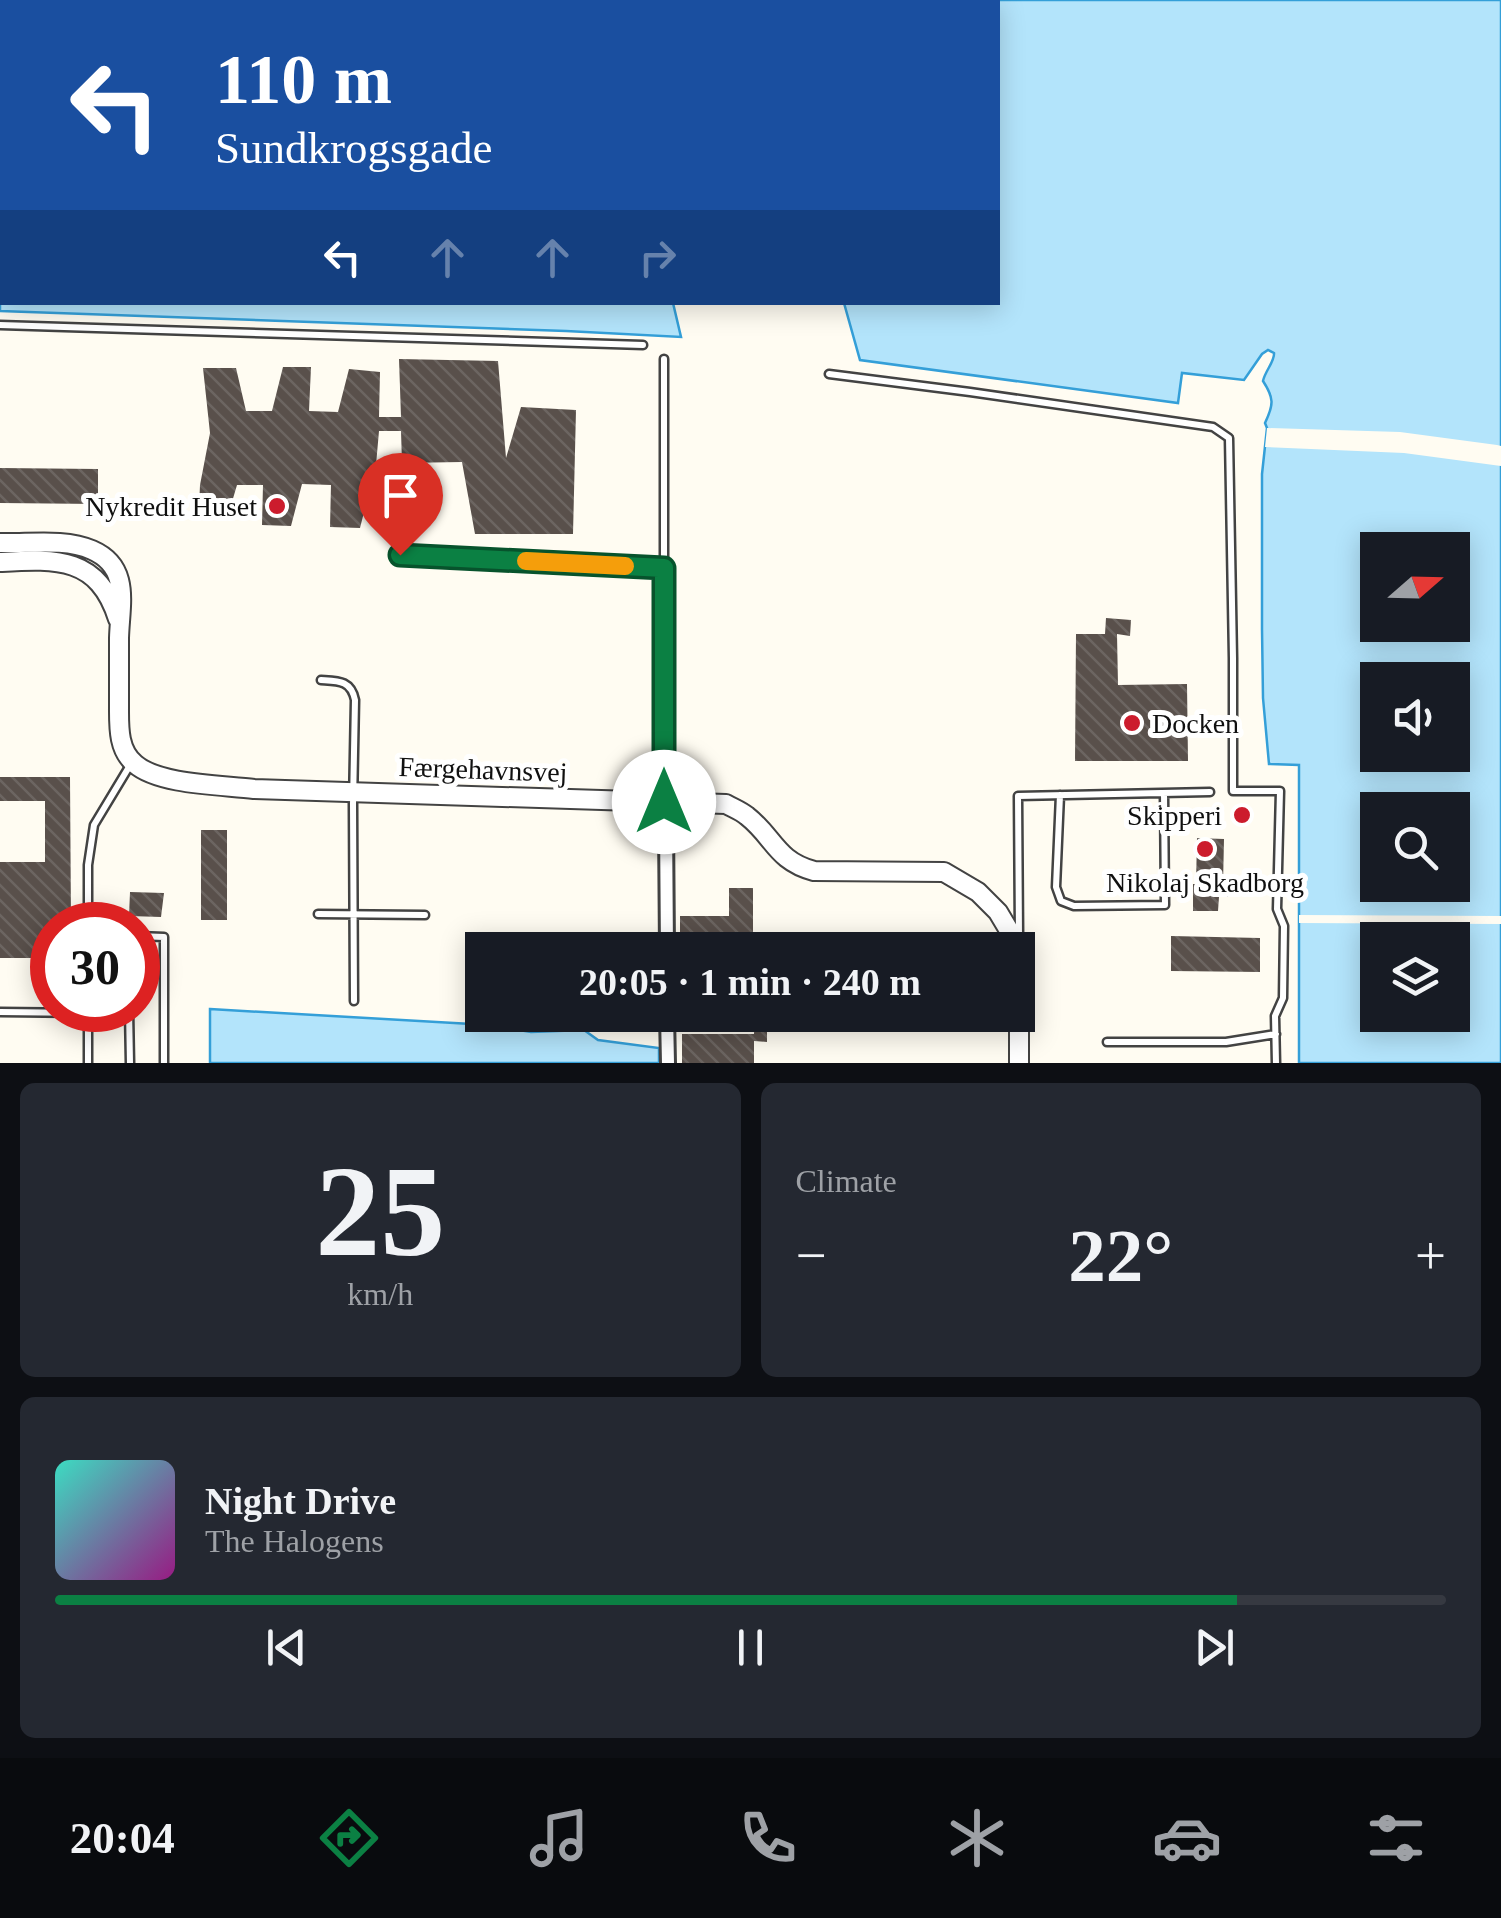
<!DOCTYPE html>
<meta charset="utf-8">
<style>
body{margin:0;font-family:Georgia,serif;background:#242831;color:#f1f3f6;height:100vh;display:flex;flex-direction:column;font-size:38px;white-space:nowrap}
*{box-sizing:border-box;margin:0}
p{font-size:32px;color:#9ea1a6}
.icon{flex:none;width:55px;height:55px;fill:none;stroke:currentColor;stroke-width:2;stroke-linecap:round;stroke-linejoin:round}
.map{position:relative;height:1063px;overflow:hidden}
.drawer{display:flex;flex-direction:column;gap:20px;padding:20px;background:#0d0f14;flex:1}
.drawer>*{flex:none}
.hud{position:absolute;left:0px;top:0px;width:1000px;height:305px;box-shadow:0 5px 25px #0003;background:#1a4fa0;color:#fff;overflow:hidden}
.needle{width:65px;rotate:70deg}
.controls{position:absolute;left:1360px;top:532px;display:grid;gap:20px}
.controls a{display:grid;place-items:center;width:110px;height:110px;border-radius:0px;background:#171b24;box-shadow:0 5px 25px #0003;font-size:50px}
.speed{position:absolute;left:30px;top:902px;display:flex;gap:20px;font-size:50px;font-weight:700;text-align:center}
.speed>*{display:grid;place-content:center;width:130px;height:130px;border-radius:50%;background:#171b24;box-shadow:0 5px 25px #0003;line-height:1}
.speed .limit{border:15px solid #d22;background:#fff;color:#111}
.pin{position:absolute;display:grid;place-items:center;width:85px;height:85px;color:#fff;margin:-102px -42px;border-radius:50% 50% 50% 0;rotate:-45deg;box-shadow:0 0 10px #0007}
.pin .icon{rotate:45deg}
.me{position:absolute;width:110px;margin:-55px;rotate:0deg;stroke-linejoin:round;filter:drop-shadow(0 0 8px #0008)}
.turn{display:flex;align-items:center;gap:35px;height:210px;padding:0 50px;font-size:45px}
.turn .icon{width:130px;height:130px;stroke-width:2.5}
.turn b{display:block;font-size:70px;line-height:85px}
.lanes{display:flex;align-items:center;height:95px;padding:0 50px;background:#0003;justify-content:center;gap:50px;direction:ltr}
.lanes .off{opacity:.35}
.big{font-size:75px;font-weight:800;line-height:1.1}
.drawer .tile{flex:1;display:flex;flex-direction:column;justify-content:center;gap:15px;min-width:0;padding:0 35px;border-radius:15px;background:#242831}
.drawer .dial{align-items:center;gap:0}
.dial b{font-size:130px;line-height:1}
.song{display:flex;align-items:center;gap:30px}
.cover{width:120px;height:120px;border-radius:15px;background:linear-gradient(135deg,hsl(170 70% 55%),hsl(310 70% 35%))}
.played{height:10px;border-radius:5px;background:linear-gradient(90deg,#0b8043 85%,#363941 85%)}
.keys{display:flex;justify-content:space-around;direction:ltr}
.heat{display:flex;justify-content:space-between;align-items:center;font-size:55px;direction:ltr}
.drawer .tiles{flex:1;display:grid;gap:20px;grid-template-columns:1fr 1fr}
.tile:last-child{grid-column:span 2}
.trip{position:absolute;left:465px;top:932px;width:570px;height:100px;border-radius:0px;background:#171b24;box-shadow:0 5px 25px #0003;font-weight:800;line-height:100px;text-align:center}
.tab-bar{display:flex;height:160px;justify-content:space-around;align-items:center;background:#090b0e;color:#9ea1a6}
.tab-bar .icon{width:70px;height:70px}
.tab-bar .current{color:#0b8043}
.tab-bar b{font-size:45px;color:#f1f3f6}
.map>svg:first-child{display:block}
.water{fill:#b3e4fb;stroke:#349fd8;stroke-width:2.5;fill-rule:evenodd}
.pier{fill:#fffcf2}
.building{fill:url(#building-back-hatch)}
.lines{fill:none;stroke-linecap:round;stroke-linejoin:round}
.service-casing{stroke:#434343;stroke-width:11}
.minor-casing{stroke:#434343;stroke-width:18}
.tertiary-casing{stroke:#434343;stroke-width:22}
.service{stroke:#fff;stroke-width:6}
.minor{stroke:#fff;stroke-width:12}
.tertiary{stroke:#fff;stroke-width:18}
.route-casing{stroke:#07532c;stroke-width:25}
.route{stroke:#0b8043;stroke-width:18}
.slow{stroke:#f59e0b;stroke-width:18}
.poi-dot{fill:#cc1c2d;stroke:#fff;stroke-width:4}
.labels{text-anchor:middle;stroke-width:10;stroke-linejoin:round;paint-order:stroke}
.poi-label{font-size:28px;fill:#101010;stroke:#fff;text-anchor:end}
.street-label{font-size:28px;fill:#101010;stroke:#fff}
</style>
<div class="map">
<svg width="1501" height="1063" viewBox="0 0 1501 1063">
<defs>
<pattern id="building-back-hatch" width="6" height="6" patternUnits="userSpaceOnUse" patternTransform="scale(2.5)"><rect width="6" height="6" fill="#59504b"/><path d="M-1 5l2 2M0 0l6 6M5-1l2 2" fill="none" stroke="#6c6561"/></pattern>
</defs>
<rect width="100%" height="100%" fill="#fffcf2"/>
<path class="water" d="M 0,0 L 550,0 L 552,2 L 2,2 L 2,302 L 673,303 L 681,337 L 566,331 L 0,311 Z
M 873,0 L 1501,0 L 1501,1063 L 1299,1063 L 1299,765 L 1269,764 L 1263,698 L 1262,629 L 1262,474 L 1267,428 L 1265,423 C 1274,404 1274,398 1263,381 C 1265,371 1275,361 1274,353 L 1268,350 L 1262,354 L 1244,380 L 1182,373 L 1178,403 L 860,360 L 844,303 L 998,302 L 998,2 L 873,2 ZM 1378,550 L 1452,550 L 1452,625 L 1378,625 ZM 1378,680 L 1452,680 L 1452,755 L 1378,755 ZM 1378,810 L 1452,810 L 1452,885 L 1378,885 ZM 1378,940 L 1452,940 L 1452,1015 L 1378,1015 Z
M 210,1009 L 489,1025 L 531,1032 L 584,1030 L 598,1040 L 659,1048 L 659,1063 L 210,1063 Z"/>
<path class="pier" d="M 1267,428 L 1400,432 L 1497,445 L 1501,446 L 1501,466 L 1404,453 L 1265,447 Z
M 1299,915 L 1501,916 L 1501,924 L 1299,923 Z"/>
<path class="building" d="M 399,359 L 498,361 L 506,458 L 521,407 L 576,410 L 573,534 L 475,534 L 462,462 L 402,463 L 401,431 L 379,431 L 376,465 L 360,528 L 330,527 L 331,485 L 302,484 L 291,526 L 262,525 L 263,485 L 237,485 L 229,512 L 199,507 L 200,485 L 210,433 L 203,368 L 236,368 L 246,411 L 272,411 L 283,367 L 311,367 L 309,411 L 338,412 L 349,369 L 380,372 L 379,417 L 401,417 Z
M 0,468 L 98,469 L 98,504 L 0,503 Z
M 1106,618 L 1131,620 L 1130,636 L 1117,634 L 1118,685 L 1187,684 L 1188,761 L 1075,761 L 1076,634 L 1105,634 Z
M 0,777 L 70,777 L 71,925 L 47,925 L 47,958 L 0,958 L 0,862 L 45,862 L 45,801 L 0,801 Z
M 201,830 L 227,830 L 227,920 L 201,920 Z
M 1197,838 L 1224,839 L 1223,885 L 1229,885 L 1228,897 L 1219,897 L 1218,911 L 1193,911 L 1193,884 L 1196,884 Z
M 729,888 L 753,888 L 753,944 L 680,944 L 680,916 L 729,916 Z
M 130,892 L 164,893 L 161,917 L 129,916 Z
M 1171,936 L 1260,938 L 1260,972 L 1171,971 Z
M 755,1015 L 767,1015 L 767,1042 L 754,1041 L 754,1063 L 682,1063 L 682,1034 L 754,1034 Z"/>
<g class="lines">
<g class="service-casing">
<path id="service" d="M 808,0 L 808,2
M 0,325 L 643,345
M 829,374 L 970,392 L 1213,427 L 1229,438 L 1233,658 L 1233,791 L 1280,791 L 1277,909 L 1284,926 L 1283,998 L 1275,1016 L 1276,1063
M 664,567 L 664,359
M 321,680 C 338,681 351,680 355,700 L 353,804 L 354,1001
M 1060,795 L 1056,887 L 1061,901 L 1074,906 L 1165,905 L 1164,793
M 318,914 L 425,915
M 88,925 L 88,865 L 94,825 L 132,762
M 138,936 L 164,937 L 164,1063
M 1019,937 L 1018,796 L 1210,792
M 129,1010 L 130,1063
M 0,1012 L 88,1013
M 1107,1042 L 1226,1042 L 1276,1034
M 88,1063 L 88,1011"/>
</g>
<g class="minor-casing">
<path id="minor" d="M 400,555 L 664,567 L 667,950
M 667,1015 L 668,1063"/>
</g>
<g class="tertiary-casing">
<path id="tertiary" d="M 0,543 C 28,544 65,538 92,550 C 131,567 120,604 119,638 C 119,661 119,684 119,707 C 119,727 118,750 135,764 C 159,785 222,785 254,789 L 726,804 C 733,808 741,811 747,816 C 774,837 776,861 814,871 L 944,872 L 978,892 L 998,912 L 1019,947 L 1019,1063
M 0,562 C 56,559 98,556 118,619"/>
</g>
<use href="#service" class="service"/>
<use href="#minor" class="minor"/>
<use href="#tertiary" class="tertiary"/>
</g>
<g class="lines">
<g class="route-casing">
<path id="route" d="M 400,555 L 664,568 L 664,802"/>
</g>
<use href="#route" class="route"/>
<path class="slow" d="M 526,561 L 625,566"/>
</g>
<g class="poi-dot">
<circle cx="277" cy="506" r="10"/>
<circle cx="1132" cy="723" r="10"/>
<circle cx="1242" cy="815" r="10"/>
<circle cx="1205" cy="849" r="10"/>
</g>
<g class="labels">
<g class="poi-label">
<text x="257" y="516">Nykredit Huset</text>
<text x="1152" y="733" text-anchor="start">Docken</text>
<text x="1222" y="825">Skipperi</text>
<text x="1205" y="892" text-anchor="middle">Nikolaj Skadborg</text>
</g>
<g class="street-label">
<text transform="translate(483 769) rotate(2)" y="10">Færgehavnsvej</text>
</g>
</g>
</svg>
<div class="controls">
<a><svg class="needle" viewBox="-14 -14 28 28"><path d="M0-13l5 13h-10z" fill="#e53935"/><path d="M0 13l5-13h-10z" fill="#9ea1a6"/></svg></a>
<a><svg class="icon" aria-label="sound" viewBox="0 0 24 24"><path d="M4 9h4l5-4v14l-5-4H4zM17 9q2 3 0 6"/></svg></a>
<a><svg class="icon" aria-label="search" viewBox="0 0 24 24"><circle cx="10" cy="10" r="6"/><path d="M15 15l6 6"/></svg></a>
<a><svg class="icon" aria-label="layers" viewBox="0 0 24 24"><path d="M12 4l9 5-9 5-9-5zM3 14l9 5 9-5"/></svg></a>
</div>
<div class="speed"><div class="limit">30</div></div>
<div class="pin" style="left:400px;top:555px;background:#d93025"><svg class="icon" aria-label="arrive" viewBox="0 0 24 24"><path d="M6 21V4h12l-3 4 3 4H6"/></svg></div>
<svg class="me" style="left:664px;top:802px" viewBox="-20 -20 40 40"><circle r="19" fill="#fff"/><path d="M0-13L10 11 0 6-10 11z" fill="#0b8043"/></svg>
<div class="trip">20:05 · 1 min · 240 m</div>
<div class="hud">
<div class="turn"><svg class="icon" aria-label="left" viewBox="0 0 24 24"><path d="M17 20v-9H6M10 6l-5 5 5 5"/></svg><div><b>110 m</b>Sundkrogsgade</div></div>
<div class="lanes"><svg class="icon" aria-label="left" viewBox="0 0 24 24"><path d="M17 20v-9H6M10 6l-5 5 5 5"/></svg><svg class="icon off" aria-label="ahead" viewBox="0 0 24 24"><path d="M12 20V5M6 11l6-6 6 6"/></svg><svg class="icon off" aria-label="ahead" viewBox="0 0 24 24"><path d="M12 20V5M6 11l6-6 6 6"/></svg><svg class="icon off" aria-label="right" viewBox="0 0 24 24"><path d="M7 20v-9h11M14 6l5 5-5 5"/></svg></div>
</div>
</div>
<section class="drawer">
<div class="tiles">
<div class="tile dial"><b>25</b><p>km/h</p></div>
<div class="tile"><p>Climate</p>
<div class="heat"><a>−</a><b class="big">22°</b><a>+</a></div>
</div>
<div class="tile">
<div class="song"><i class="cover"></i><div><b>Night Drive</b><p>The Halogens</p></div></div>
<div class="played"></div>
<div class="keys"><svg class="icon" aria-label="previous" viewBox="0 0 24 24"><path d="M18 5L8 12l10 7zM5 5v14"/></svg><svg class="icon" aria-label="pause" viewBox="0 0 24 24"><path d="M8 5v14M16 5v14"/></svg><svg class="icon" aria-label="next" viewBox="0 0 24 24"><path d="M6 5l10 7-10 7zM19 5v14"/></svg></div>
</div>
</div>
</section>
<nav class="tab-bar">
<b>20:04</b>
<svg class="icon current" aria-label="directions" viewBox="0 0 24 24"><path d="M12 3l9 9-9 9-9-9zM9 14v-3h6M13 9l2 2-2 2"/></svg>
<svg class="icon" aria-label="music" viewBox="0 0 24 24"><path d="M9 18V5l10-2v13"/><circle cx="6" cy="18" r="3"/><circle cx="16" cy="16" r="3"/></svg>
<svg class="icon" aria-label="phone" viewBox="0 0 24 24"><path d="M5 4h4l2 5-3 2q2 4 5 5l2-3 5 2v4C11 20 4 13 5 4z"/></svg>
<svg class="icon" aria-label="climate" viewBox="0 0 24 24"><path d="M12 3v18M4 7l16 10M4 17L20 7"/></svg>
<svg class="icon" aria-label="car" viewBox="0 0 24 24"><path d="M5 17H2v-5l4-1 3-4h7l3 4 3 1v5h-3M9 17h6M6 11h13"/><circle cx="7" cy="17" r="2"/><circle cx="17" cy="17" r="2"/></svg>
<svg class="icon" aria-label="filters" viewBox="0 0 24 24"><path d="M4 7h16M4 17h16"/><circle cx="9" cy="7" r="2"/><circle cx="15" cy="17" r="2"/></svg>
</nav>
